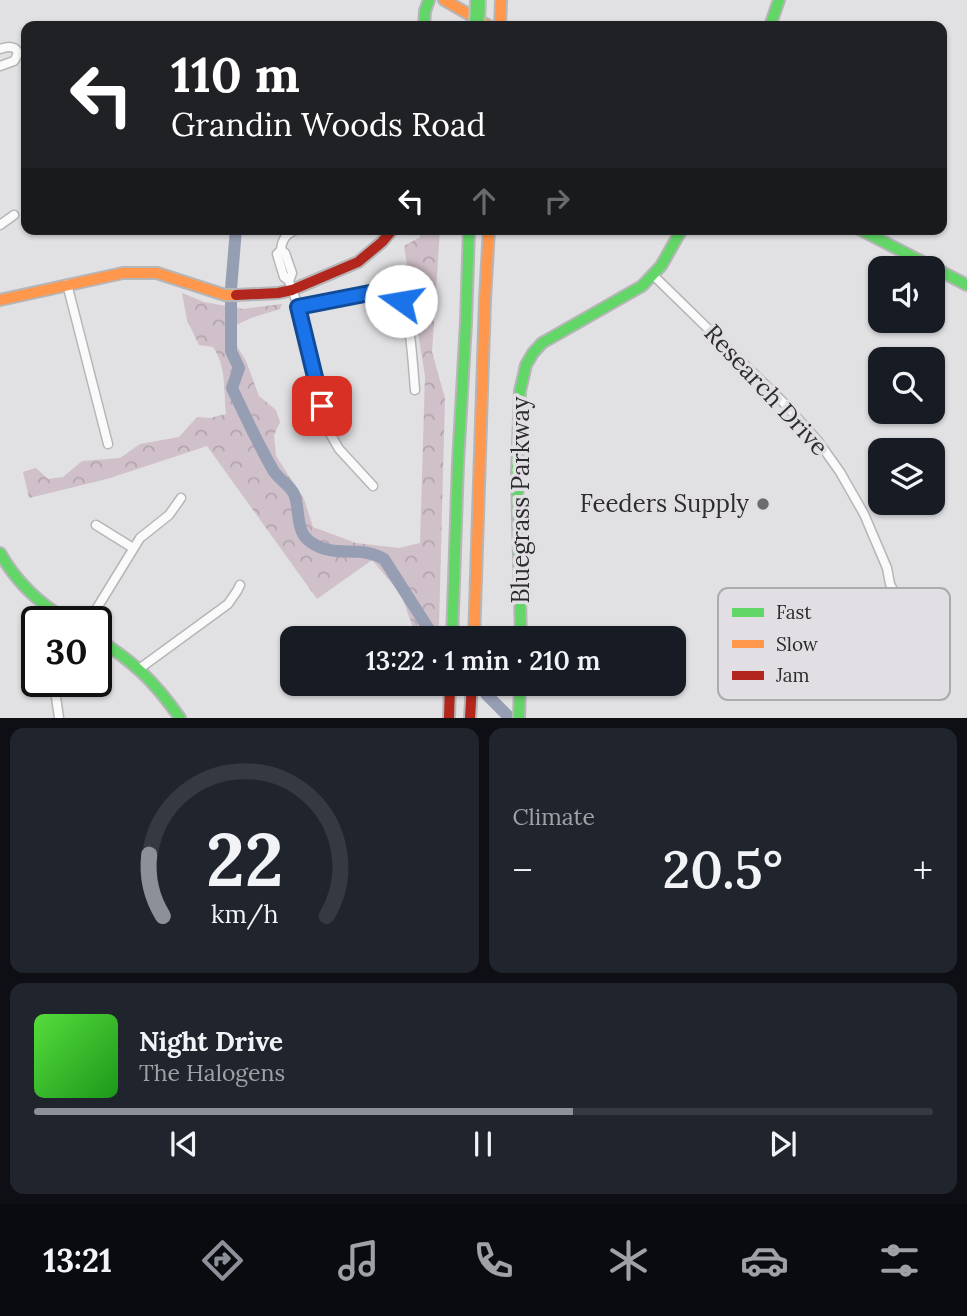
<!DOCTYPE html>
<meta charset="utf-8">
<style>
body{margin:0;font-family:Lora,serif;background:#20242c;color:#f1f3f6;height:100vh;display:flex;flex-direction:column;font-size:26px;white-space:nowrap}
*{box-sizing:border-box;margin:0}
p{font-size:23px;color:#9ea1a6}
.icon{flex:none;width:38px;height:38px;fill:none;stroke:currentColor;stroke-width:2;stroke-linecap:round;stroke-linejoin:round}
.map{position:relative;height:718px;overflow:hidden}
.side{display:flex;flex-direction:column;gap:10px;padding:10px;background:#0d0f14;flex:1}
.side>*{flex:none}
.guide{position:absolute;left:21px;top:21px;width:926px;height:214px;border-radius:14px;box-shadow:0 2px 5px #0004;background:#202124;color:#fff;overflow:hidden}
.fabs{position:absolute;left:868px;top:256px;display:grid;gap:14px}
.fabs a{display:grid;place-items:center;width:77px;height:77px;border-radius:14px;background:#171b24;box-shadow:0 2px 5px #0004;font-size:35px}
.speed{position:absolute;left:21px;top:606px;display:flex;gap:14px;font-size:35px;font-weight:700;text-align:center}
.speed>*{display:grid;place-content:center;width:91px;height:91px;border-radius:50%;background:#171b24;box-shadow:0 2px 5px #0004;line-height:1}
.speed .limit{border:4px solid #111;border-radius:10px;background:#fff;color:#111}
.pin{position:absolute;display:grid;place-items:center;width:60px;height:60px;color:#fff;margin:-30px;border-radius:14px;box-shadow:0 4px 10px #0006}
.me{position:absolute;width:77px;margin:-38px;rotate:283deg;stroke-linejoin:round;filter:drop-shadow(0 0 5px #0008)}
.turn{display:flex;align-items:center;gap:24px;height:147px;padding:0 35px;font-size:32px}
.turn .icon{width:91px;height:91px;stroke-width:2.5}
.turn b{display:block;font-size:49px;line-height:60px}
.lanes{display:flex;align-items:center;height:66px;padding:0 35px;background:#0003;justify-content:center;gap:35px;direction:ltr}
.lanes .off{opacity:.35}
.big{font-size:52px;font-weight:600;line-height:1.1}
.side .widget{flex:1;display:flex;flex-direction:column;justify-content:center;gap:10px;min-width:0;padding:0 24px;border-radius:14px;background:#20242c}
.side .dial{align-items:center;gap:0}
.dial svg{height:182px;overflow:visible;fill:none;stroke:#363941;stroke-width:7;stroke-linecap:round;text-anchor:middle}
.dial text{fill:#f1f3f6;stroke:none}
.song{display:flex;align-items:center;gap:21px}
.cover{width:84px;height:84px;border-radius:10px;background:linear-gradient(135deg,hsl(110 70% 55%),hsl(120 70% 35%))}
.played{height:7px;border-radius:4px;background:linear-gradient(90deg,#8c9099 60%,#363941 60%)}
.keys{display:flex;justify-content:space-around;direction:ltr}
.heat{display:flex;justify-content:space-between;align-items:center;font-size:38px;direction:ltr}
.side .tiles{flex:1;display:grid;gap:10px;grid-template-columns:1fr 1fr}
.widget:last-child{grid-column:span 2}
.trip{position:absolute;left:280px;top:626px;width:406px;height:70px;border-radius:14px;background:#171b24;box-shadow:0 2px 5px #0004;font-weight:600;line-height:70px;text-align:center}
.menu{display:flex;height:112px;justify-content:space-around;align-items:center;background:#090b0e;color:#9ea1a6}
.menu .icon{width:49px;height:49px}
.menu .on{color:#8c9099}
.menu b{font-size:32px;color:#f1f3f6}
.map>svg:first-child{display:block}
.forest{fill:url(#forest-crowns)}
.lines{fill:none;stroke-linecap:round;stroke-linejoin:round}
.river{stroke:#969eb3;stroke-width:12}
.street-casing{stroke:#b6b5b7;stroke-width:11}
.fast-casing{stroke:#b6b5b7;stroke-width:14}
.slow-casing{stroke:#b6b5b7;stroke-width:14}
.jam-casing{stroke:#b6b5b7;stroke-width:14}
.street{stroke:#fafafb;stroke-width:8}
.fast{stroke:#63d668;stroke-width:10}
.slow{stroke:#ff974d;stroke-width:10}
.jam{stroke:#b3261e;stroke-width:10}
.fast-bridge-casing{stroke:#bfbebf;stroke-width:18;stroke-linecap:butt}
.fast-bridge{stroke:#63d668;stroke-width:14}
.route-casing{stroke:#114b97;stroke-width:18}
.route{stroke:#1a73e8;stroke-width:12}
.poi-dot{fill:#6c6c6d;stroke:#e1dfe4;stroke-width:2.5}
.labels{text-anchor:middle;stroke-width:7;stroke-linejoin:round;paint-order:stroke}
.street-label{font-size:24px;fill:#2d2d2e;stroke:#e1dfe4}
.poi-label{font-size:24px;fill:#2d2d2e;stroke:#e1dfe4;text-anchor:end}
.key{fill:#e1dfe4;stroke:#abaaad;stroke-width:2}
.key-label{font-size:19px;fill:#2d2d2e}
</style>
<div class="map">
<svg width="967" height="718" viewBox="0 0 967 718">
<defs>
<pattern id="forest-crowns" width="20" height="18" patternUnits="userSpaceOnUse" patternTransform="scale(1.75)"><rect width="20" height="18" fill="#d0c0ca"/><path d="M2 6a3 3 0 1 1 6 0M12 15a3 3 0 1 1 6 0" fill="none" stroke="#b3a5ae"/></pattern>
</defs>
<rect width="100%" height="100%" fill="#e1e0e3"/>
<path class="forest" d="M 420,229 L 440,229 L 432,352 L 445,398 L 439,625 L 433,639 L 417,639 L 401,594 L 372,560 L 317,599 L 207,446 L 107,479 L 29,498 L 23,472 L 36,468 L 48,479 L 63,477 L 82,461 L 120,458 L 140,444 L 179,437 L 197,417 L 210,418 L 226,414 C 224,392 226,365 213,347 L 199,345 L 187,320 L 182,293 L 204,302 L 243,309 L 282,304 L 280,309 L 251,318 L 236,325 L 235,343 L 246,361 L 259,396 L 276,410 L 280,422 L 274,435 L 276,456 L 304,499 L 313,527 L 356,543 L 399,548 L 420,543 L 425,376 L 404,246 L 420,237 Z"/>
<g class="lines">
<path class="river" d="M 231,289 L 236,229
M 231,301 L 231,351 L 239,368 L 232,388 C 245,416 258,444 273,470 C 278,479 290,485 294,494 C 301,510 294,532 312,543 C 336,559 358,544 384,559 L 435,639
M 486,694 L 508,716"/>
<g class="street-casing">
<path id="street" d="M 0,49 C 10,45 24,47 14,61 L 0,66
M 0,225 L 14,215
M 298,229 C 287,233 282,238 281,250 L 277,254 L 284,277 L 289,281 L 297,303 L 328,430 L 339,449 L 373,486
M 281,250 L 285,253 L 292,273 L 289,281
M 653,275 L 782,401 L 818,441 L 840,472 L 864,514 L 887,568 L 890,584 L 895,594
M 67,284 L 108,444
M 298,307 L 380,291 C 387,292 396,293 400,300 C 411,315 413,369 415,390
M 96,525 L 133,548
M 89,621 L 140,538 L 169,515 L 181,498
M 139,669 L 228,604 L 237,591 L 240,585
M 57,681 L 56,697 L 59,718"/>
</g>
<g class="fast-casing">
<path id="fast" d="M 424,26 L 425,11 L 429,0
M 770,26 L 779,0
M 859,229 L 967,285
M 0,553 C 17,583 39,603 68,621
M 96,638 C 134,662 154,681 180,718
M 452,639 L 458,463 L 466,322 L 469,229
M 521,639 L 517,475 L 520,391 L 526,365 L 533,353 L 542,343 L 642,286 L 661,266 L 682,229
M 519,718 L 520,684"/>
</g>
<g class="slow-casing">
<path id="slow" d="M 444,0 L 489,26
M 500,26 L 501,0
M 0,300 L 123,273 L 157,273 L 225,295 L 236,295
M 474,639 L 485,299 L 489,229"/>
</g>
<g class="jam-casing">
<path id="jam" d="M 236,295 L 278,293 L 292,290 L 358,262 L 382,242 L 393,229
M 449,718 L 450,684
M 470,718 L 472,684"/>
</g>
<use href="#street" class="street"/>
<use href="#fast" class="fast"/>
<use href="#slow" class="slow"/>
<use href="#jam" class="jam"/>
<g class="fast-bridge-casing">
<path id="fast-bridge" d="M 477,26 L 478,0"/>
</g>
<use href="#fast-bridge" class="fast-bridge"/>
</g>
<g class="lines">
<g class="route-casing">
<path id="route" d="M 322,406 L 298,307 L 380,291 L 392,293 L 401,301"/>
</g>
<use href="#route" class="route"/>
</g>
<circle class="poi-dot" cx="763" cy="504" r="7"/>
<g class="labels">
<g class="street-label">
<text transform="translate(766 390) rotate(47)" y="8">Research Drive</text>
<text transform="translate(521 500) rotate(-90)" y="8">Bluegrass Parkway</text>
</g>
<g class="poi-label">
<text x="749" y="512">Feeders Supply</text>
</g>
</g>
<rect x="718" y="588" width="232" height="112" rx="10" class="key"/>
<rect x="732" y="608" width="32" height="9" fill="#63d668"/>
<rect x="732" y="640" width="32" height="8" fill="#ff974d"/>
<rect x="732" y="671" width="32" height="9" fill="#b3261e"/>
<g class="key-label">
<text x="776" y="619">Fast</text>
<text x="776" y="651">Slow</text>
<text x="776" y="682">Jam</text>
</g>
</svg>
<div class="fabs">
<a><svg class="icon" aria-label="sound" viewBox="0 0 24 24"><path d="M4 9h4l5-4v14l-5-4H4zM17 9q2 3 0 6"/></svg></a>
<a><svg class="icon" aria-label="search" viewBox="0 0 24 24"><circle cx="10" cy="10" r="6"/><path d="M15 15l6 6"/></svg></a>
<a><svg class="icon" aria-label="layers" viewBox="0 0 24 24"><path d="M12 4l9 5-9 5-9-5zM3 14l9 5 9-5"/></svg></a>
</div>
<div class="speed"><div class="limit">30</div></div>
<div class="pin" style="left:322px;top:406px;background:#d93025"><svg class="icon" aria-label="arrive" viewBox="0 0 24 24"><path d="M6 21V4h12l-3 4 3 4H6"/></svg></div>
<svg class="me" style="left:401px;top:301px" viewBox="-20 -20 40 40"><circle r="19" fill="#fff"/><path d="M0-13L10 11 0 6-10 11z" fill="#1a73e8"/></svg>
<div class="trip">13:22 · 1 min · 210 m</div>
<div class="guide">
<div class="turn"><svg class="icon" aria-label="left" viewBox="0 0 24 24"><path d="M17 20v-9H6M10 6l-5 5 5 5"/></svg><div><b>110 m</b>Grandin Woods Road</div></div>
<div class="lanes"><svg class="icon" aria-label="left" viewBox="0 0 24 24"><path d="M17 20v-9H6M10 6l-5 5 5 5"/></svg><svg class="icon off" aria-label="ahead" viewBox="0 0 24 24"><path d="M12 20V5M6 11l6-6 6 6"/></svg><svg class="icon off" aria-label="right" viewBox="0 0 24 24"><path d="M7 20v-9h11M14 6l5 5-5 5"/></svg></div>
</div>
</div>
<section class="side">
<div class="tiles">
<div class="widget dial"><svg viewBox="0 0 100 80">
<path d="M14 69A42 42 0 1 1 86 69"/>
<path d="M14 69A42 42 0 0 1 8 42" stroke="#8c9099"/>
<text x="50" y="56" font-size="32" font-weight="700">22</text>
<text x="50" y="72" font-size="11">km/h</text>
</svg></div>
<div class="widget"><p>Climate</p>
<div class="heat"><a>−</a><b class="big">20.5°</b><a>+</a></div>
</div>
<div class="widget">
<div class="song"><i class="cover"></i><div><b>Night Drive</b><p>The Halogens</p></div></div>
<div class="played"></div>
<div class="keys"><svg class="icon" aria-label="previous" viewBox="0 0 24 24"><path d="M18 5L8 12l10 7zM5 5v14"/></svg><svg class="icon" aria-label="pause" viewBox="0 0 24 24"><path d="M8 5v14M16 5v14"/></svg><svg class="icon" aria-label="next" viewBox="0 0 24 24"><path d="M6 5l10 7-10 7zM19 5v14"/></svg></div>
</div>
</div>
</section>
<nav class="menu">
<b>13:21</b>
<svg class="icon on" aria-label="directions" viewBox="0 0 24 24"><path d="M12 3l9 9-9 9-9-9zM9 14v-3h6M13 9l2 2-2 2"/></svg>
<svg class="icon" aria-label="music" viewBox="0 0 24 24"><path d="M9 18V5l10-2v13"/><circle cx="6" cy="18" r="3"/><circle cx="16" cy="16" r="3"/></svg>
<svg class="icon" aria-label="phone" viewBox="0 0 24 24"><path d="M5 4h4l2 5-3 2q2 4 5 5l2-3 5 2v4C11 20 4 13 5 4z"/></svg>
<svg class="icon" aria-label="climate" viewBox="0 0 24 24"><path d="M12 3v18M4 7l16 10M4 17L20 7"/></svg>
<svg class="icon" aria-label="car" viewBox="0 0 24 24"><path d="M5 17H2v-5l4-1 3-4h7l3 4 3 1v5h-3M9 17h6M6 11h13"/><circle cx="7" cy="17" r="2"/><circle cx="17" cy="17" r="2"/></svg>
<svg class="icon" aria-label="filters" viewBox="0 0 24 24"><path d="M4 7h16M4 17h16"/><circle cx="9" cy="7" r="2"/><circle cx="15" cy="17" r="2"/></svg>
</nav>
